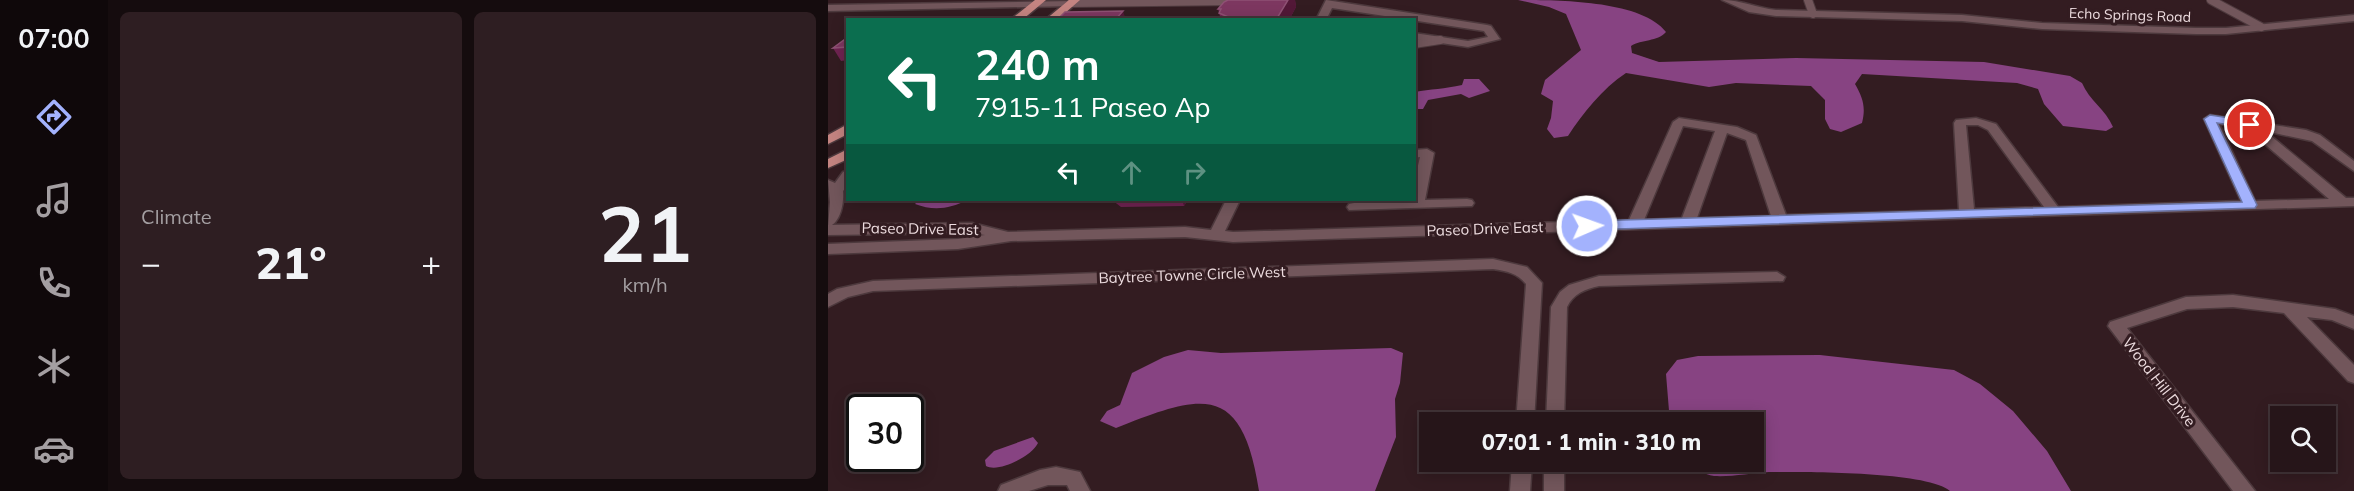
<!DOCTYPE html>
<meta charset="utf-8">
<style>
body{margin:0;font-family:Mulish,sans-serif;background:#2e1e22;color:#f1f3f6;height:100vh;display:flex;flex-direction:column;font-size:22px;white-space:nowrap}
*{box-sizing:border-box;margin:0}
p{font-size:20px;color:#a49fa2}
.icon{flex:none;width:33px;height:33px;fill:none;stroke:currentColor;stroke-width:2;stroke-linecap:round;stroke-linejoin:round}
.map{position:relative;flex:1;overflow:hidden}
.panel{display:flex;flex-direction:column;gap:12px;padding:12px;background:#150c0e;width:720px}
.panel>*{flex:none}
.banner{position:absolute;left:18px;top:18px;width:570px;height:183px;border-radius:0px;box-shadow:0 3px 15px #0003,0 0 0 2px #423438;background:#0b6e4f;color:#fff;overflow:hidden}
.controls{position:absolute;left:1442px;top:406px;display:grid;gap:12px}
.controls a{display:grid;place-items:center;width:66px;height:66px;border-radius:0px;background:#261519;box-shadow:0 3px 15px #0003,0 0 0 2px #423438;font-size:30px}
.speed{position:absolute;left:18px;top:394px;display:flex;gap:12px;font-size:30px;font-weight:700;text-align:center}
.speed>*{display:grid;place-content:center;width:78px;height:78px;border-radius:50%;background:#261519;box-shadow:0 3px 15px #0003,0 0 0 2px #423438;line-height:1}
.speed .limit{border:3px solid #111;border-radius:9px;background:#fff;color:#111}
.pin{position:absolute;display:grid;place-items:center;width:51px;height:51px;color:#fff;margin:-26px;border:3px solid #fff;border-radius:50%;box-shadow:0 2px 6px #0007}
.me{position:absolute;width:66px;margin:-33px;rotate:88deg;stroke-linejoin:round;filter:drop-shadow(0 0 4px #0008)}
.turn{display:flex;align-items:center;gap:21px;height:126px;padding:0 30px;font-size:27px}
.turn .icon{width:78px;height:78px;stroke-width:2.5}
.turn b{display:block;font-size:42px;line-height:51px}
.lanes{display:flex;align-items:center;height:57px;padding:0 30px;background:#0003;justify-content:center;gap:30px;direction:ltr}
.lanes .off{opacity:.35}
.big{font-size:45px;font-weight:800;line-height:1.1}
.panel .widget{flex:1;display:flex;flex-direction:column;justify-content:center;gap:9px;min-width:0;padding:0 21px;border-radius:9px;background:#2e1e22}
.panel .dial{align-items:center;gap:0}
.dial b{font-size:78px;line-height:1}
.heat{display:flex;justify-content:space-between;align-items:center;font-size:33px;direction:ltr}
.panel .tiles{flex:1;display:grid;gap:12px;grid-template-columns:repeat(2,1fr)}
.trip{position:absolute;left:591px;top:412px;width:345px;height:60px;border-radius:0px;background:#261519;box-shadow:0 3px 15px #0003,0 0 0 2px #423438;font-weight:800;line-height:60px;text-align:center}
main{display:flex;flex:1;min-height:0}
.tabs{display:flex;flex-direction:column;width:108px;justify-content:space-around;align-items:center;background:#0f080a;color:#a49fa2}
.tabs .icon{width:42px;height:42px}
.tabs .on{color:#a3b2fd}
.tabs b{font-size:27px;color:#f1f3f6}
.map>svg:first-child{display:block}
.water{fill:#874382}
.lines{fill:none;stroke-linecap:round;stroke-linejoin:round}
.service-casing{stroke:#4d393d;stroke-width:10}
.minor-casing{stroke:#4d393d;stroke-width:3}
.tertiary-casing{stroke:#4d393d;stroke-width:3}
.primary-casing{stroke:#4d393d;stroke-width:3}
.service{stroke:#72565b;stroke-width:8}
.minor{fill:#72565b;fill-rule:evenodd}
.tertiary{fill:#72565b;fill-rule:evenodd}
.primary{fill:#c48481;fill-rule:evenodd}
.wall{fill:#6f2351}
.shaded-wall{fill:#521837}
.building{fill:#7d3760;stroke:#8e5174;stroke-width:1.5}
.route{fill:#a3b2fd;stroke:#6a74a4;stroke-width:1.5}
.labels{text-anchor:middle;stroke-width:6;stroke-linejoin:round;paint-order:stroke}
.far-street-label{font-size:14px;fill:#eddcdf;stroke:#331c21}
.street-label{font-size:15px;fill:#eddcdf;stroke:#331c21}
</style>
<main>
<nav class="tabs">
<b>07:00</b>
<svg class="icon on" aria-label="directions" viewBox="0 0 24 24"><path d="M12 3l9 9-9 9-9-9zM9 14v-3h6M13 9l2 2-2 2"/></svg>
<svg class="icon" aria-label="music" viewBox="0 0 24 24"><path d="M9 18V5l10-2v13"/><circle cx="6" cy="18" r="3"/><circle cx="16" cy="16" r="3"/></svg>
<svg class="icon" aria-label="phone" viewBox="0 0 24 24"><path d="M5 4h4l2 5-3 2q2 4 5 5l2-3 5 2v4C11 20 4 13 5 4z"/></svg>
<svg class="icon" aria-label="climate" viewBox="0 0 24 24"><path d="M12 3v18M4 7l16 10M4 17L20 7"/></svg>
<svg class="icon" aria-label="car" viewBox="0 0 24 24"><path d="M5 17H2v-5l4-1 3-4h7l3 4 3 1v5h-3M9 17h6M6 11h13"/><circle cx="7" cy="17" r="2"/><circle cx="17" cy="17" r="2"/></svg>
</nav>
<section class="panel">
<div class="tiles">
<div class="widget"><p>Climate</p>
<div class="heat"><a>−</a><b class="big">21°</b><a>+</a></div>
</div>
<div class="widget dial"><b>21</b><p>km/h</p></div>
</div>
</section>
<div class="map">
<svg width="1526" height="491" viewBox="0 0 1526 491">
<rect width="100%" height="100%" fill="#331c21"/>
<path class="water" d="M 690,0 C 728,0 814,0 838,32 C 829,42 814,39 803,46 L 804,53 L 831,62 L 968,58 L 1156,62 L 1242,76 L 1254,83 C 1261,100 1278,110 1285,127 L 1278,131 L 1235,126 L 1216,104 L 1210,89 L 1189,83 L 1034,74 L 1027,84 C 1035,98 1038,107 1034,123 L 1013,132 L 1002,129 L 997,119 L 997,100 L 983,86 L 908,83 L 881,87 L 798,73 C 774,89 755,113 740,136 L 726,138 L 719,129 L 723,118 L 725,101 L 713,94 L 717,80 L 753,50 L 738,14 L 721,7 Z
M 636,79 L 651,79 L 662,91 L 641,98 L 633,94 L 600,100 L 595,109 L 587,109 L 587,92 C 602,89 617,89 634,85 Z
M 91,200 L 139,200 C 122,209 105,211 87,204 Z
M 563,348 L 575,353 L 572,383 L 567,399 L 568,437 L 547,491 L 431,491 C 414,381 374,394 288,428 L 272,421 L 279,411 L 292,405 L 304,373 L 336,357 L 360,350 L 393,353 Z
M 992,355 L 1126,370 L 1152,384 L 1185,411 L 1219,451 L 1243,491 L 1122,491 C 1099,471 975,472 941,472 C 923,473 904,477 886,476 C 876,475 865,467 856,463 L 926,462 L 926,423 L 842,423 L 838,374 L 849,360 L 870,356 Z
M 205,437 L 210,443 C 204,456 171,473 158,466 L 157,460 L 166,451 Z"/>
<g class="lines">
<g class="service-casing">
<path id="service" d="M 980,0 L 985,14
M 1383,0 L 1433,27
M 243,3 L 411,1
M 586,44 L 612,40"/>
</g>
<g class="minor-casing">
<path id="minor" d="M 498,0 L 659,25 L 663,26 L 672,39 L 640,47 L 586,39 L 586,33 L 640,41 L 660,37 L 656,31 L 504,8 L 498,20 L 488,20 Z
M 894,0 C 913,0 929,8 948,10 L 1134,15 L 1214,23 L 1368,28 L 1398,28 L 1526,15 L 1526,21 L 1398,34 L 1368,34 L 1214,29 L 1134,21 L 948,16 L 921,12 Z
M 246,1 L 246,5 L 243,6 L 0,11 L 0,5 Z
M 1382,115 L 1478,130 L 1492,135 L 1526,161 L 1526,171 L 1484,141 L 1437,131 L 1518,198 L 1526,198 L 1526,206 L 405,242 L 357,237 L 183,241 L 130,249 L 0,254 L 0,244 L 130,239 L 157,235 L 144,233 L 0,235 L 0,225 L 144,223 L 180,232 L 357,227 L 383,230 L 398,200 L 412,200 L 397,231 L 405,232 L 801,220 L 845,122 L 851,118 L 909,127 L 928,135 L 958,215 L 1131,210 L 1126,123 L 1128,120 L 1148,118 L 1168,124 L 1230,207 L 1413,201 L 1376,119 ZM 1391,124 L 1418,128 L 1501,199 L 1427,201 ZM 1138,125 L 1150,125 L 1160,130 L 1216,207 L 1146,209 ZM 855,126 L 887,131 L 854,218 L 816,220 ZM 899,133 L 918,140 L 943,216 L 869,218 Z
M 599,149 L 606,153 L 597,200 L 639,199 L 644,200 L 646,203 L 644,206 L 521,210 L 519,207 L 521,204 L 526,203 L 586,200 L 586,183 L 592,157 L 586,158 L 586,150 Z
M 665,259 L 699,267 L 714,283 L 706,423 L 688,423 L 698,284 C 689,273 679,271 665,269 L 45,291 L 20,297 L 0,307 L 0,294 L 9,289 L 45,281 Z
M 949,272 L 957,277 L 955,281 L 771,286 C 757,289 745,294 739,307 L 736,423 L 718,423 L 723,307 L 732,292 L 741,285 L 771,276 Z
M 1405,295 L 1507,309 L 1526,316 L 1526,329 L 1504,320 L 1479,317 L 1526,365 L 1526,383 L 1520,381 L 1456,313 L 1405,307 L 1359,309 L 1299,328 L 1427,491 L 1405,491 L 1280,326 L 1282,322 L 1358,297 Z
M 684,462 L 704,462 L 702,491 L 682,491 Z
M 716,462 L 736,462 L 736,491 L 716,491 Z
M 228,467 L 252,472 L 262,491 L 242,491 L 239,485 L 220,485 L 201,491 L 170,491 L 173,485 L 212,470 Z"/>
</g>
<g class="tertiary-casing">
<path id="tertiary" d="M 20,171 L 20,185 L 15,191 C 16,202 13,223 0,227 L 2,202 L 0,180 L 7,183 L 15,172 Z"/>
</g>
<g class="primary-casing">
<path id="primary" d="M 207,0 L 218,0 L 194,20 L 182,20 Z
M 241,0 L 252,0 L 229,20 L 217,20 Z
M 20,124 L 20,134 L 0,144 L 0,135 Z
M 20,149 L 20,159 L 0,168 L 0,159 Z"/>
</g>
<use href="#service" class="service"/>
<use href="#minor" class="minor"/>
<use href="#tertiary" class="tertiary"/>
<use href="#primary" class="primary"/>
</g>
<path class="wall" d="M 400,0 L 467,0 L 468,7 L 461,20 L 393,20 L 390,9 Z
M 20,37 L 20,60 L 13,61 L 5,48 Z
M 284,200 L 360,200 L 356,206 L 293,207 Z"/>
<path class="shaded-wall" d="M 460,0 L 467,0 L 468,7 L 461,20 L 448,20 Z
M 295,11 L 298,20 L 287,20 Z
M 354,200 L 360,200 L 356,206 Z"/>
<path class="building" d="M 400,0 L 460,0 L 448,20 L 404,20 L 405,19 L 391,13 L 393,9 L 390,9 L 396,2 Z
M 295,11 L 287,20 L 229,20 L 237,12 Z
M 20,37 L 20,47 L 5,48 Z"/>
<path class="route" d="M 1382,115 L 1422,121 L 1427,125 L 1422,128 L 1389,123 L 1429,205 L 1427,208 L 759,230 L 753,226 L 759,221 L 1414,202 L 1376,119 Z"/>
<g class="labels">
<g class="far-street-label">
<text transform="translate(1302 15) rotate(2)" y="5">Echo Springs Road</text>
</g>
<g class="street-label">
<text transform="translate(92 229) rotate(1)" y="5">Paseo Drive East</text>
<text transform="translate(657 229) rotate(-2)" y="5">Paseo Drive East</text>
<text transform="translate(364 275) rotate(-2)" y="5">Baytree Towne Circle West</text>
<text transform="translate(1331 382) rotate(52)" y="5">Wood Hill Drive</text>
</g>
</g>
</svg>
<div class="controls">
<a><svg class="icon" aria-label="search" viewBox="0 0 24 24"><circle cx="10" cy="10" r="6"/><path d="M15 15l6 6"/></svg></a>
</div>
<div class="speed"><div class="limit">30</div></div>
<div class="pin" style="left:1422px;top:125px;background:#d93025"><svg class="icon" aria-label="arrive" viewBox="0 0 24 24"><path d="M6 21V4h12l-3 4 3 4H6"/></svg></div>
<svg class="me" style="left:759px;top:226px" viewBox="-20 -20 40 40"><circle r="17" fill="#a3b2fd" stroke="#fff" stroke-width="3"/><path d="M0-11L8 9 0 5-8 9z" fill="#fff"/></svg>
<div class="trip">07:01 · 1 min · 310 m</div>
<div class="banner">
<div class="turn"><svg class="icon" aria-label="left" viewBox="0 0 24 24"><path d="M17 20v-9H6M10 6l-5 5 5 5"/></svg><div><b>240 m</b>7915-11 Paseo Ap</div></div>
<div class="lanes"><svg class="icon" aria-label="left" viewBox="0 0 24 24"><path d="M17 20v-9H6M10 6l-5 5 5 5"/></svg><svg class="icon off" aria-label="ahead" viewBox="0 0 24 24"><path d="M12 20V5M6 11l6-6 6 6"/></svg><svg class="icon off" aria-label="right" viewBox="0 0 24 24"><path d="M7 20v-9h11M14 6l5 5-5 5"/></svg></div>
</div>
</div>
</main>
